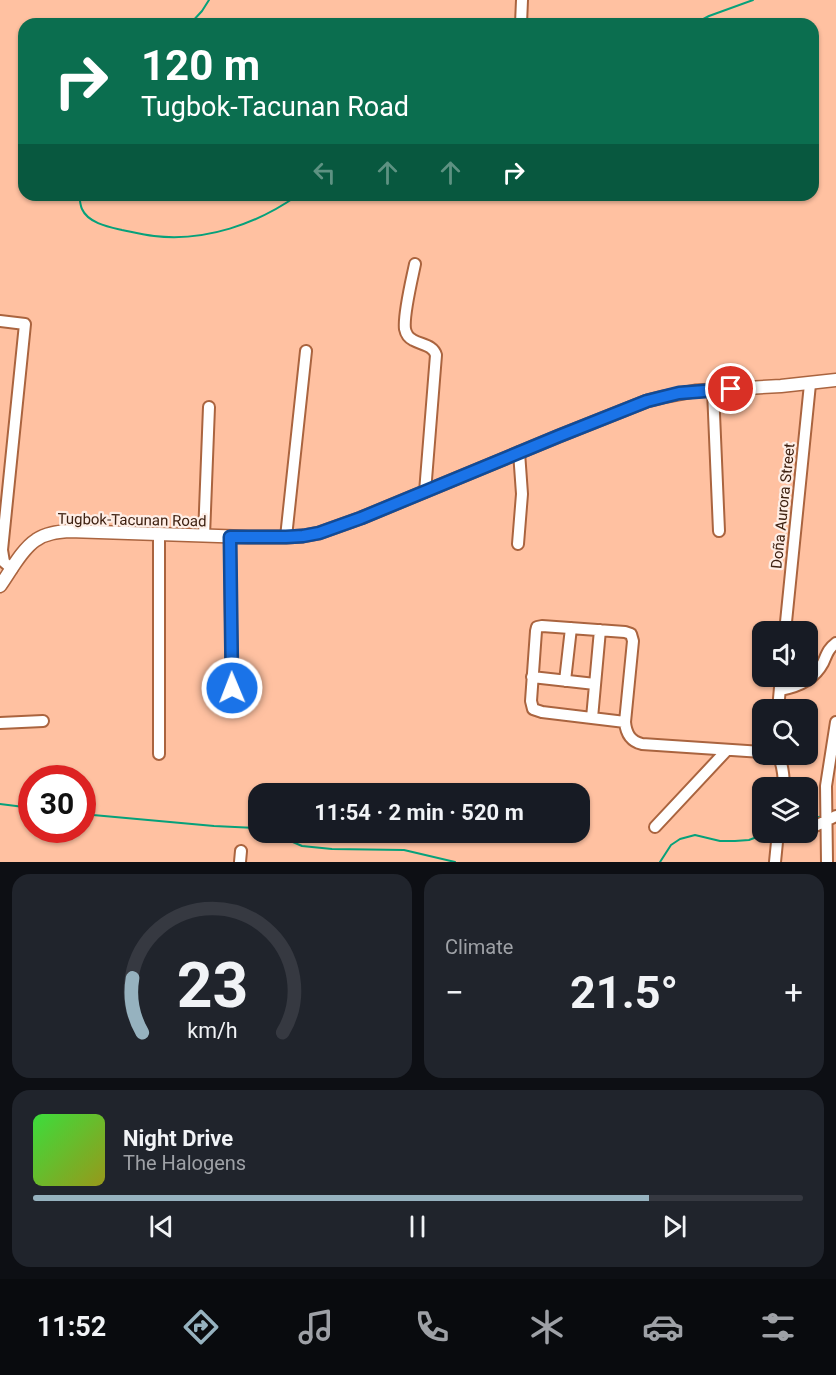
<!DOCTYPE html>
<meta charset="utf-8">
<style>
body{margin:0;font-family:Roboto,sans-serif;background:#20242c;color:#f1f3f6;height:100vh;display:flex;flex-direction:column;font-size:22px;white-space:nowrap}
*{box-sizing:border-box;margin:0}
p{font-size:20px;color:#9ea1a6}
.icon{flex:none;width:33px;height:33px;fill:none;stroke:currentColor;stroke-width:2;stroke-linecap:round;stroke-linejoin:round}
.map{position:relative;height:862px;overflow:hidden}
.side{display:flex;flex-direction:column;gap:12px;padding:12px;background:#0d0f14;flex:1}
.side>*{flex:none}
.hud{position:absolute;left:18px;top:18px;width:801px;height:183px;border-radius:18px;box-shadow:0 2px 4px #0004;background:#0b6e4f;color:#fff;overflow:hidden}
.tools{position:absolute;left:752px;top:621px;display:grid;gap:12px}
.tools a{display:grid;place-items:center;width:66px;height:66px;border-radius:12px;background:#171b24;box-shadow:0 2px 4px #0004;font-size:30px}
.speed{position:absolute;left:18px;top:765px;display:flex;gap:12px;font-size:30px;font-weight:700;text-align:center}
.speed>*{display:grid;place-content:center;width:78px;height:78px;border-radius:50%;background:#171b24;box-shadow:0 2px 4px #0004;line-height:1}
.speed .limit{border:9px solid #d22;background:#fff;color:#111}
.pin{position:absolute;display:grid;place-items:center;width:51px;height:51px;color:#fff;margin:-26px;border:3px solid #fff;border-radius:50%;box-shadow:0 2px 6px #0007}
.me{position:absolute;width:66px;margin:-33px;rotate:359deg;stroke-linejoin:round;filter:drop-shadow(0 0 4px #0008)}
.turn{display:flex;align-items:center;gap:21px;height:126px;padding:0 24px;font-size:27px}
.turn .icon{width:78px;height:78px;stroke-width:2.5}
.turn b{display:block;font-size:42px;line-height:51px}
.lanes{display:flex;align-items:center;height:57px;padding:0 24px;background:#0003;justify-content:center;gap:30px;direction:ltr}
.lanes .off{opacity:.35}
.big{font-size:45px;font-weight:700;line-height:1.1}
.side .card{flex:1;display:flex;flex-direction:column;justify-content:center;gap:9px;min-width:0;padding:0 21px;border-radius:18px;background:#20242c}
.side .dial{align-items:center;gap:0}
.dial svg{height:156px;overflow:visible;fill:none;stroke:#363941;stroke-width:7;stroke-linecap:round;text-anchor:middle}
.dial text{fill:#f1f3f6;stroke:none}
.song{display:flex;align-items:center;gap:18px}
.cover{width:72px;height:72px;border-radius:9px;background:linear-gradient(135deg,hsl(120 70% 55%),hsl(60 70% 35%))}
.played{height:6px;border-radius:3px;background:linear-gradient(90deg,#96b2bf 80%,#363941 80%)}
.keys{display:flex;justify-content:space-around;direction:ltr}
.heat{display:flex;justify-content:space-between;align-items:center;font-size:33px;direction:ltr}
.side .tiles{flex:1;display:grid;gap:12px;grid-template-columns:1fr 1fr}
.card:last-child{grid-column:span 2}
.trip{position:absolute;left:248px;top:783px;width:342px;height:60px;border-radius:18px;background:#171b24;box-shadow:0 2px 4px #0004;font-weight:700;line-height:60px;text-align:center}
.tabs{display:flex;height:96px;justify-content:space-around;align-items:center;background:#090b0e;color:#9ea1a6}
.tabs .icon{width:42px;height:42px}
.tabs .on{color:#96b2bf}
.tabs b{font-size:27px;color:#f1f3f6}
.map>svg:first-child{display:block}
.lines{fill:none;stroke-linecap:round;stroke-linejoin:round}
.stream{stroke:#06a17a;stroke-width:2}
.minor-casing{stroke:#aa643f;stroke-width:14}
.tertiary-casing{stroke:#aa643f;stroke-width:15}
.minor{stroke:#fff;stroke-width:10}
.tertiary{stroke:#fff;stroke-width:12}
.route-casing{stroke:#114b97;stroke-width:15}
.route{stroke:#1a73e8;stroke-width:10}
.labels{text-anchor:middle;stroke-width:4.5;stroke-linejoin:round;paint-order:stroke}
.street-label{font-size:15px;fill:#3e2111;stroke:#feeee6}
</style>
<div class="map">
<svg width="836" height="862" viewBox="0 0 836 862">
<rect width="100%" height="100%" fill="#ffc1a1"/>
<g class="lines">
<path class="stream" d="M 190,24 L 202,11 L 209,0
M 694,24 L 709,16 L 753,0
M 79,195 C 80,199 80,205 82,209 C 88,223 109,227 122,230 C 132,232 143,235 154,236 C 205,242 257,224 298,195
M 0,804 L 32,808
M 82,814 L 214,826 L 258,828
M 807,821 L 822,816
M 270,832 L 302,846 L 332,849 L 404,850 L 455,862
M 660,862 L 671,845 L 680,839 L 695,835 L 720,841 L 735,841 L 749,840 L 770,832"/>
<g class="minor-casing">
<path id="minor" d="M 521,24 L 522,0
M 415,264 C 412,279 403,315 405,329 C 406,334 409,338 413,340 C 422,345 433,345 436,355 L 425,492
M 0,321 L 25,324 L 2,550 L 4,562 L 12,569
M 713,390 L 719,531
M 159,534 L 159,754
M 204,536 L 209,407
M 230,537 L 232,707
M 286,537 L 306,351
M 518,544 L 522,494 L 519,452
M 785,632 L 810,384
M 532,677 L 595,684
M 565,681 L 571,628
M 780,690 C 798,687 814,680 823,663 C 827,654 828,649 836,643
M 778,710 L 781,676
M 592,718 L 600,630
M 625,722 L 542,712 L 533,709 L 531,701 L 536,631 L 537,627 L 542,626 L 625,632 L 631,634 L 633,641 L 625,722 C 626,733 630,741 642,744 L 762,752
M 0,723 L 43,721
M 778,754 C 783,766 784,775 784,788
M 655,827 L 727,750
M 807,830 L 836,816
M 778,837 L 801,832
M 240,862 L 241,851
M 775,862 L 778,832
M 827,862 L 826,786 L 836,722"/>
</g>
<g class="tertiary-casing">
<path id="tertiary" d="M 0,586 C 10,572 22,549 36,540 C 46,533 58,532 69,531 L 248,537 L 286,537 L 303,536 L 319,533 L 361,518 L 559,436 L 647,401 L 663,397 L 695,391 L 781,386 L 836,380"/>
</g>
<use href="#minor" class="minor"/>
<use href="#tertiary" class="tertiary"/>
</g>
<g class="lines">
<g class="route-casing">
<path id="route" d="M 232,688 L 230,537 L 286,537 L 303,536 L 319,533 L 361,518 L 559,436 L 647,401 L 679,393 L 731,389"/>
</g>
<use href="#route" class="route"/>
</g>
<g class="labels">
<g class="street-label">
<text transform="translate(783 506) rotate(-84)" y="5">Doña Aurora Street</text>
<text transform="translate(132 520) rotate(1)" y="5">Tugbok-Tacunan Road</text>
</g>
</g>
</svg>
<div class="tools">
<a><svg class="icon" aria-label="sound" viewBox="0 0 24 24"><path d="M4 9h4l5-4v14l-5-4H4zM17 9q2 3 0 6"/></svg></a>
<a><svg class="icon" aria-label="search" viewBox="0 0 24 24"><circle cx="10" cy="10" r="6"/><path d="M15 15l6 6"/></svg></a>
<a><svg class="icon" aria-label="layers" viewBox="0 0 24 24"><path d="M12 4l9 5-9 5-9-5zM3 14l9 5 9-5"/></svg></a>
</div>
<div class="speed"><div class="limit">30</div></div>
<div class="pin" style="left:731px;top:389px;background:#d93025"><svg class="icon" aria-label="arrive" viewBox="0 0 24 24"><path d="M6 21V4h12l-3 4 3 4H6"/></svg></div>
<svg class="me" style="left:232px;top:688px" viewBox="-20 -20 40 40"><circle r="17" fill="#1a73e8" stroke="#fff" stroke-width="3"/><path d="M0-11L8 9 0 5-8 9z" fill="#fff"/></svg>
<div class="trip">11:54 · 2 min · 520 m</div>
<div class="hud">
<div class="turn"><svg class="icon" aria-label="right" viewBox="0 0 24 24"><path d="M7 20v-9h11M14 6l5 5-5 5"/></svg><div><b>120 m</b>Tugbok-Tacunan Road</div></div>
<div class="lanes"><svg class="icon off" aria-label="left" viewBox="0 0 24 24"><path d="M17 20v-9H6M10 6l-5 5 5 5"/></svg><svg class="icon off" aria-label="ahead" viewBox="0 0 24 24"><path d="M12 20V5M6 11l6-6 6 6"/></svg><svg class="icon off" aria-label="ahead" viewBox="0 0 24 24"><path d="M12 20V5M6 11l6-6 6 6"/></svg><svg class="icon" aria-label="right" viewBox="0 0 24 24"><path d="M7 20v-9h11M14 6l5 5-5 5"/></svg></div>
</div>
</div>
<section class="side">
<div class="tiles">
<div class="card dial"><svg viewBox="0 0 100 80">
<path d="M14 69A42 42 0 1 1 86 69"/>
<path d="M14 69A42 42 0 0 1 9 41" stroke="#96b2bf"/>
<text x="50" y="56" font-size="32" font-weight="700">23</text>
<text x="50" y="72" font-size="11">km/h</text>
</svg></div>
<div class="card"><p>Climate</p>
<div class="heat"><a>−</a><b class="big">21.5°</b><a>+</a></div>
</div>
<div class="card">
<div class="song"><i class="cover"></i><div><b>Night Drive</b><p>The Halogens</p></div></div>
<div class="played"></div>
<div class="keys"><svg class="icon" aria-label="previous" viewBox="0 0 24 24"><path d="M18 5L8 12l10 7zM5 5v14"/></svg><svg class="icon" aria-label="pause" viewBox="0 0 24 24"><path d="M8 5v14M16 5v14"/></svg><svg class="icon" aria-label="next" viewBox="0 0 24 24"><path d="M6 5l10 7-10 7zM19 5v14"/></svg></div>
</div>
</div>
</section>
<nav class="tabs">
<b>11:52</b>
<svg class="icon on" aria-label="directions" viewBox="0 0 24 24"><path d="M12 3l9 9-9 9-9-9zM9 14v-3h6M13 9l2 2-2 2"/></svg>
<svg class="icon" aria-label="music" viewBox="0 0 24 24"><path d="M9 18V5l10-2v13"/><circle cx="6" cy="18" r="3"/><circle cx="16" cy="16" r="3"/></svg>
<svg class="icon" aria-label="phone" viewBox="0 0 24 24"><path d="M5 4h4l2 5-3 2q2 4 5 5l2-3 5 2v4C11 20 4 13 5 4z"/></svg>
<svg class="icon" aria-label="climate" viewBox="0 0 24 24"><path d="M12 3v18M4 7l16 10M4 17L20 7"/></svg>
<svg class="icon" aria-label="car" viewBox="0 0 24 24"><path d="M5 17H2v-5l4-1 3-4h7l3 4 3 1v5h-3M9 17h6M6 11h13"/><circle cx="7" cy="17" r="2"/><circle cx="17" cy="17" r="2"/></svg>
<svg class="icon" aria-label="filters" viewBox="0 0 24 24"><path d="M4 7h16M4 17h16"/><circle cx="9" cy="7" r="2"/><circle cx="15" cy="17" r="2"/></svg>
</nav>
